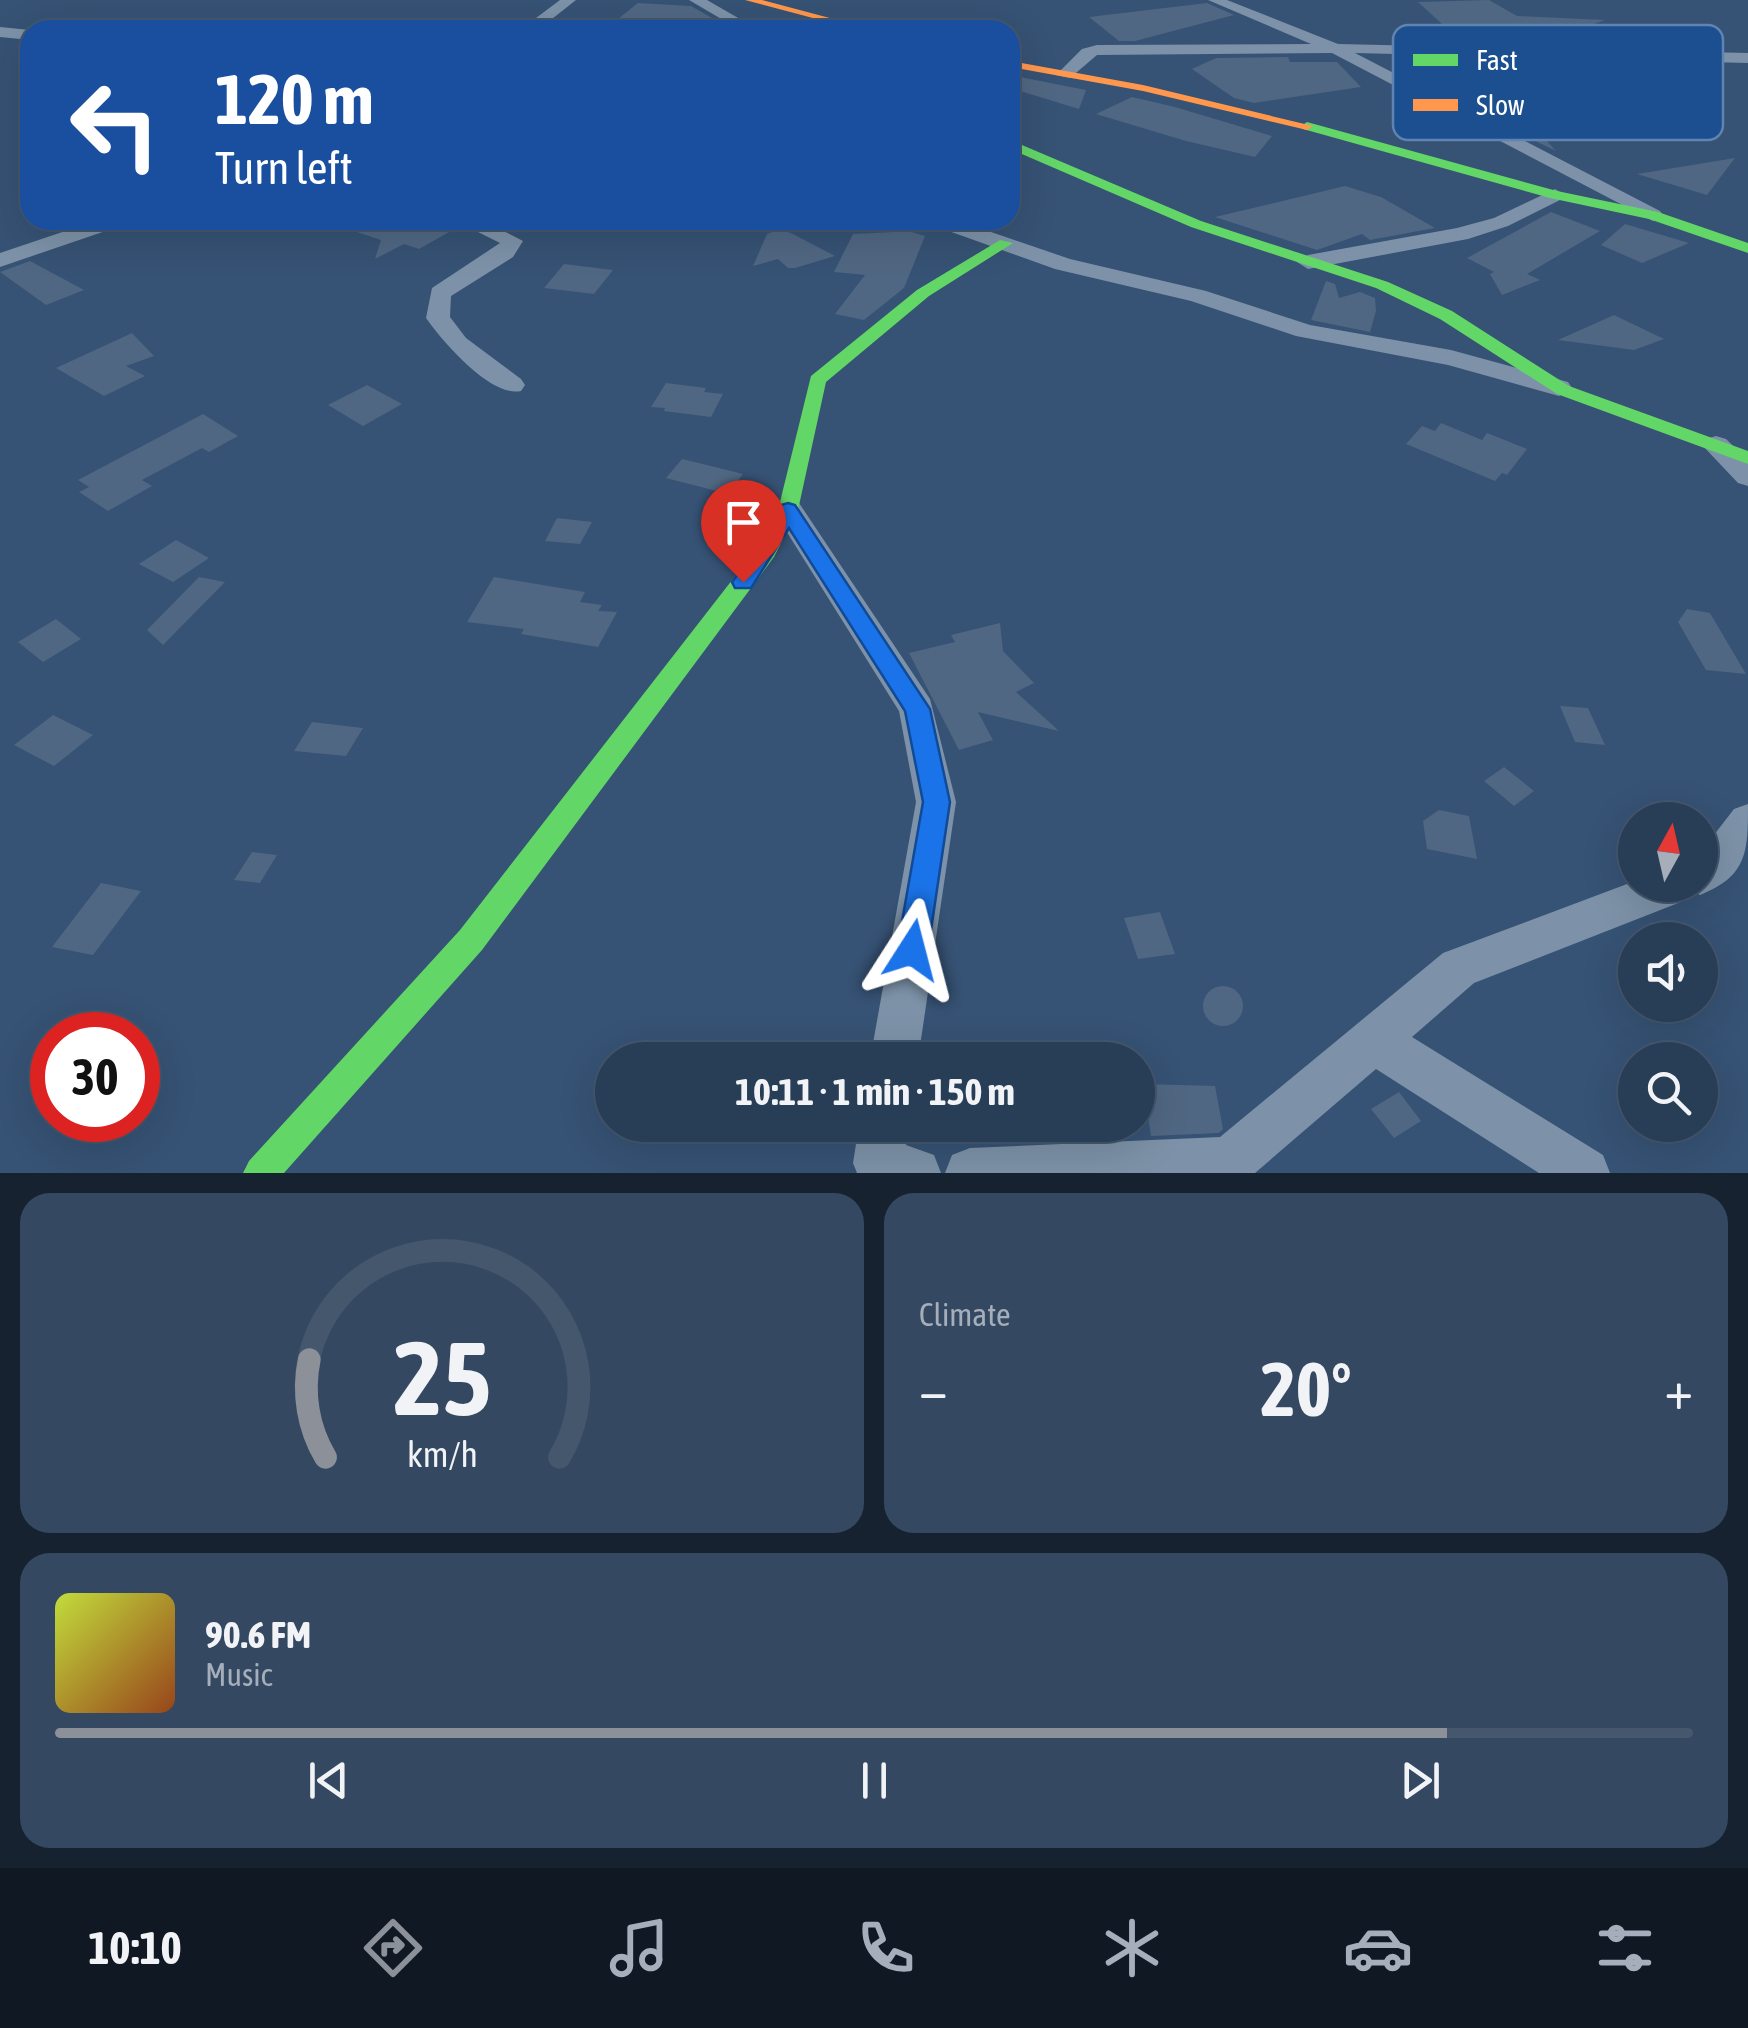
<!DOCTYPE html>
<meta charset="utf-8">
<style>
body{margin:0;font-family:"Asap Condensed",sans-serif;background:#344961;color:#f1f3f6;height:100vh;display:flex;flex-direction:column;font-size:38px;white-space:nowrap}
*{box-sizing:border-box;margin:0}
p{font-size:32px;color:#a5aeba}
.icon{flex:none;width:55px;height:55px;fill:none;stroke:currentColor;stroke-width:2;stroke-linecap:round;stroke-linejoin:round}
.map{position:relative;height:1173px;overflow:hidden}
.panel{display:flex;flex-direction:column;gap:20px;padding:20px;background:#162230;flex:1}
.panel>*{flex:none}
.guide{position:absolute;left:20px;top:20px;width:1000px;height:210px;border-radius:30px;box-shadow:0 10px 40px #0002,0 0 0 2px #44576d;background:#1a4fa0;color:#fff;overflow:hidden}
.needle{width:65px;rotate:8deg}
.controls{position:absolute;left:1618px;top:802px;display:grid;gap:20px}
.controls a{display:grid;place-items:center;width:100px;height:100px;border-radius:50%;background:#283e57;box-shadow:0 10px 40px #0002,0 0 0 2px #44576d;font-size:50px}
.speed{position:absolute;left:30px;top:1012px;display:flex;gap:20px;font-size:50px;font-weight:700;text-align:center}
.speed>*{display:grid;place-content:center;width:130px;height:130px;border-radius:50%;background:#283e57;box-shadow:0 10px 40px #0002,0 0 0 2px #44576d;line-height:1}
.speed .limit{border:15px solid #d22;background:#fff;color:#111}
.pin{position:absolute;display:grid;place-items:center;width:85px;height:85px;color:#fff;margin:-102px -42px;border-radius:50% 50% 50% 0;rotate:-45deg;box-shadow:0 0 10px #0007}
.pin .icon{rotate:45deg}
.me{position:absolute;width:110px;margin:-55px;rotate:9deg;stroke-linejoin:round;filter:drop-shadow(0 0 8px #0008)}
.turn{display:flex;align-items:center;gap:35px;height:210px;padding:0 30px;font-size:45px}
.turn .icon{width:130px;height:130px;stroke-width:2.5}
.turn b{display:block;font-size:70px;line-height:85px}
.big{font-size:75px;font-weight:700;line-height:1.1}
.panel .widget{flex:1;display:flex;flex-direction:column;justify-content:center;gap:15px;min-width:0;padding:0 35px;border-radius:30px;background:#344961}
.panel .dial{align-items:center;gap:0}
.dial svg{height:260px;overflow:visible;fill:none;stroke:#44576d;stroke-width:7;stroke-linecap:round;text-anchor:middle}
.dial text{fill:#f1f3f6;stroke:none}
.song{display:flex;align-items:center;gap:30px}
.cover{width:120px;height:120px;border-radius:15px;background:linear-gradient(135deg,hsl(70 70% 55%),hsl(20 70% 35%))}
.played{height:10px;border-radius:5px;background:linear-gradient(90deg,#8c9099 85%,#44576d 85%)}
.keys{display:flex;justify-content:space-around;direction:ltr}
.heat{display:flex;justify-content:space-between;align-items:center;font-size:55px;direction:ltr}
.panel .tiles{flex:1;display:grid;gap:20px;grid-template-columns:1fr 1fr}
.widget:last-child{grid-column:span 2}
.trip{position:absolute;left:595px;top:1042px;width:560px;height:100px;border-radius:50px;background:#283e57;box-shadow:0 10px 40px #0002,0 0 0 2px #44576d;font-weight:700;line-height:100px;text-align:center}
.tabs{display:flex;height:160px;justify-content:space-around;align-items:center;background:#101923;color:#a5aeba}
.tabs .icon{width:70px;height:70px}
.tabs .selected{color:#8c9099}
.tabs b{font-size:45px;color:#f1f3f6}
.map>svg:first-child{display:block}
.building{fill:#506783}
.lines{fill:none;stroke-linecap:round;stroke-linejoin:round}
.street{fill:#7d92a8;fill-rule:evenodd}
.fast{fill:#63d668;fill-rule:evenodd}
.slow{fill:#ff974d;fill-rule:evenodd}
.route{fill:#1a73e8;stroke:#114b97;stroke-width:2.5}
.key{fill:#1b4f8f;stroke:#5f84b1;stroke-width:2.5}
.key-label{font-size:28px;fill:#fff}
</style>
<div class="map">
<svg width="1748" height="1173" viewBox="0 0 1748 1173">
<rect width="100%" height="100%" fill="#365274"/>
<path class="building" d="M 1489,0 L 1517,16 L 1605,20 L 1536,45 L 1511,44 L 1499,26 L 1442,24 L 1418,2 Z
M 638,3 L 691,6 L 733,30 L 604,30 Z
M 1207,3 L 1234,15 L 1135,41 L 1119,41 L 1089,17 Z
M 1288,57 L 1290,62 L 1337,62 L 1361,87 L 1254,103 L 1234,98 L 1192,69 L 1216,58 Z
M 1010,75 L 1086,90 L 1079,109 L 1010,88 Z
M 1549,95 L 1552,103 L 1525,117 L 1556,151 L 1476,112 Z
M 1132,97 L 1175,107 L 1272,136 L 1255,157 L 1186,141 L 1096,114 Z
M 1735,158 L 1707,195 L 1637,174 Z
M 1345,186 L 1381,197 L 1435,228 L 1370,240 L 1362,234 L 1317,250 L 1215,217 Z
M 1551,212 L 1600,231 L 1527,274 L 1540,280 L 1502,295 L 1490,274 L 1494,272 L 1467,258 Z
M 333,220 L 399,220 L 451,231 L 419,249 L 404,244 L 375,259 L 381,240 L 333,224 Z
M 1625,224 L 1689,243 L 1642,263 L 1601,245 Z
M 899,228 L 925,236 L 904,288 L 864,320 L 835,314 L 865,275 L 834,272 L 853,234 L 894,232 Z
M 780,229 L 793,234 L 835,256 L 795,268 L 788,268 L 778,259 L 753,266 L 767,234 Z
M 30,261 L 84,290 L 46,305 L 0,272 Z
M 564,264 L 613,270 L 594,294 L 544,288 Z
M 1326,281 L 1335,284 L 1339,298 L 1360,292 L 1375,298 L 1376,311 L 1370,332 L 1311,320 Z
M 1614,315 L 1664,339 L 1634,350 L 1558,340 Z
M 132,333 L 154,356 L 126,366 L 145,376 L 104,396 L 56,368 Z
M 666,383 L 706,388 L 704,392 L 723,394 L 711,417 L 664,411 L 665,408 L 651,407 Z
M 367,385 L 402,404 L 363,426 L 328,405 Z
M 203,414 L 238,436 L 209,452 L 202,448 L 142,480 L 152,486 L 108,511 L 79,492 L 89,487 L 78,480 Z
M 1441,423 L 1482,440 L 1487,433 L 1527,449 L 1507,475 L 1502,473 L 1495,481 L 1406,444 L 1422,426 L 1435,431 Z
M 682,459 L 711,466 L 743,474 L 728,494 L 666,478 Z
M 557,518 L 592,522 L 580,544 L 545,541 Z
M 176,540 L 209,558 L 173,582 L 139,564 Z
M 199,577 L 225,582 L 163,645 L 147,630 Z
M 494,577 L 585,592 L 580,602 L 602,605 L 598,611 L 617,612 L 598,647 L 521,634 L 524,629 L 467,622 Z
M 1687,609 L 1710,613 L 1746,674 L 1706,670 L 1678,622 Z
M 56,619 L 81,639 L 43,662 L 18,642 Z
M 1000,623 L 1003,651 L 1034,683 L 1016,692 L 1059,731 L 978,712 L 993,740 L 959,750 L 909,653 L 955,642 L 951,635 Z
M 1560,706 L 1588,708 L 1605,745 L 1575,742 Z
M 53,715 L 93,735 L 54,766 L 14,745 Z
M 312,722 L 363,728 L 346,756 L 294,751 Z
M 1504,767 L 1534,791 L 1514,806 L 1484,781 Z
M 1439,810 L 1469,816 L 1477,859 L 1427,849 L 1423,821 Z
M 252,852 L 277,855 L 260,883 L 234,880 Z
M 101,883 L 141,891 L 93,955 L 52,947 Z
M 1160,912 L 1175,954 L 1138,959 L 1124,918 Z
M1203 1006a20 20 0 1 1 40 0a20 20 0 1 1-40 0Z
M 1143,1084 L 1215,1086 L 1223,1129 L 1219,1133 L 1151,1136 Z
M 1399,1092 L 1421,1121 L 1394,1138 L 1371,1109 Z"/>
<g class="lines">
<path class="street" d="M 560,0 L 576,0 L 538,30 L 520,30 Z
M 689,0 L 707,0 L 759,30 L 740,30 Z
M 1208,0 L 1227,0 L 1338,44 L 1748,53 L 1748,63 L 1355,53 L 1660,211 L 1663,215 L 1660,219 L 1653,221 L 1332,53 L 1097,55 L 1070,78 L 1056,75 L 1082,49 L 1097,45 L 1311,44 Z
M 0,27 L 30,30 L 30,40 L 0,37 Z
M 1555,189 L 1565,195 L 1562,199 L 1508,226 L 1468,239 L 1308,269 L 1297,262 L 1308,255 L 1457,228 L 1494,218 Z
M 98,220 L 129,220 L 126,224 L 0,267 L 0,253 Z
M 454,220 L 482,220 L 523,241 L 513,257 L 451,296 L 450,317 L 466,338 L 521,379 L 525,385 L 521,391 C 491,398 442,341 426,318 L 432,288 L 500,243 Z
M 926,220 L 956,220 L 1070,259 L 1206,291 L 1310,325 L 1451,350 L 1568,382 L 1572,388 L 1559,396 L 1448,365 L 1296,336 L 1191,301 L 1055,269 L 929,224 Z
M 1716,436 L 1726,439 L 1748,460 L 1748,486 L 1738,483 L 1702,445 L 1706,439 Z
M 788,500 L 799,503 L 930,699 L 956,802 L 918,1060 L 870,1060 L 916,802 L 899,711 L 773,510 L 777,503 Z
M 1748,804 C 1748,851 1748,876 1700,895 L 1694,892 L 1691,898 L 1474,983 L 1412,1037 L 1603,1155 L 1610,1173 L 1539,1173 L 1376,1069 L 1255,1173 L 945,1173 L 952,1155 L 970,1148 L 1220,1137 L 1443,953 L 1635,881 L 1635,885 L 1700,885 L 1700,853 L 1734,809 Z
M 859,1125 L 909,1125 L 906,1145 L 934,1155 L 941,1173 L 857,1173 L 853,1163 Z"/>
<path class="fast" d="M 1307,122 L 1557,191 L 1658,212 L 1748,243 L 1748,253 L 1649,219 L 1550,198 L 1303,129 L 1301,126 Z
M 1010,140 L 1201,221 L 1388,282 L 1452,311 L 1569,386 L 1748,451 L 1748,464 L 1557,394 L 1440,319 L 1376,288 L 1191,227 L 1010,149 Z
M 1000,240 L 1013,243 L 929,296 L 826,382 L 798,510 L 774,557 L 482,950 L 284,1173 L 243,1173 L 249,1161 L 460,930 L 757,548 L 778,510 L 811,376 L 917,290 Z"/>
<path class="slow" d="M 745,0 L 762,0 L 875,30 L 858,30 Z
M 1010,61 L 1143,85 L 1313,126 L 1307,130 L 1143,91 L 1010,67 Z"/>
</g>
<path class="route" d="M 788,503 L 795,505 L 930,709 L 950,802 L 928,950 L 923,960 L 912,964 L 901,960 L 897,950 L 923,802 L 905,711 L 789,528 L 751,588 L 735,588 L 732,582 L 757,548 L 781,505 Z"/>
<rect x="1393" y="25" width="330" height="115" rx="15" class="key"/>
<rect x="1413" y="54" width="45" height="12" fill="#63d668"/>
<rect x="1413" y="99" width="45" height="12" fill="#ff974d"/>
<g class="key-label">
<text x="1476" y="70">Fast</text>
<text x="1476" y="115">Slow</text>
</g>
</svg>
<div class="controls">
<a><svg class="needle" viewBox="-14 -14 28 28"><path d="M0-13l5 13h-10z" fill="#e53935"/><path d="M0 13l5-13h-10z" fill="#a5aeba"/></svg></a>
<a><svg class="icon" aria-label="sound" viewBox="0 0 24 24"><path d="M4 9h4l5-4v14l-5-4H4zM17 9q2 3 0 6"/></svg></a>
<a><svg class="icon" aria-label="search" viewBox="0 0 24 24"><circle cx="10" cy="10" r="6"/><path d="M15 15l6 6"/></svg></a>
</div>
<div class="speed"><div class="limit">30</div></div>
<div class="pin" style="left:743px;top:582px;background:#d93025"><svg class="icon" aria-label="arrive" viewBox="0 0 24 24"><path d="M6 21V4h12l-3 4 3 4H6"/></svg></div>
<svg class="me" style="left:912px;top:950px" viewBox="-20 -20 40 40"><path d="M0-17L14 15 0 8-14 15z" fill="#1a73e8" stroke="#fff" stroke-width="4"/></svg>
<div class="trip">10:11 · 1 min · 150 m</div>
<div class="guide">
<div class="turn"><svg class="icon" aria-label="left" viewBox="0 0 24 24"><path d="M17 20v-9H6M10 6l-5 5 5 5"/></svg><div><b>120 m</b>Turn left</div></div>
</div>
</div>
<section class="panel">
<div class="tiles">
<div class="widget dial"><svg viewBox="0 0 100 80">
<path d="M14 69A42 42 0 1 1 86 69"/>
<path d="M14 69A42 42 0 0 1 9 39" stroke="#8c9099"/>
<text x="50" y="56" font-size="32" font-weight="700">25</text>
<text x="50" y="72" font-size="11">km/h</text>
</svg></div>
<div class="widget"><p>Climate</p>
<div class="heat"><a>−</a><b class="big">20°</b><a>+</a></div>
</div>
<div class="widget">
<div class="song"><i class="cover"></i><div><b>90.6 FM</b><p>Music</p></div></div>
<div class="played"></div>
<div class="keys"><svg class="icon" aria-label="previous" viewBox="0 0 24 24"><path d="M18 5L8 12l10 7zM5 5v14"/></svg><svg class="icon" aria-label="pause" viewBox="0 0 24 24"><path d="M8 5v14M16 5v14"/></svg><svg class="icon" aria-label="next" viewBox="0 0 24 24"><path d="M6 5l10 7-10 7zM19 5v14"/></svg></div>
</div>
</div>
</section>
<nav class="tabs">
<b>10:10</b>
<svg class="icon selected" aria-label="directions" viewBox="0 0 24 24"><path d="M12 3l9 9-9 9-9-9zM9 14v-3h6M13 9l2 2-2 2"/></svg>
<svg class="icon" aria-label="music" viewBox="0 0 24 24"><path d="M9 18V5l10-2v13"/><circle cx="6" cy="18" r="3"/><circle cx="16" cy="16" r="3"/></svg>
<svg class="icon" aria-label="phone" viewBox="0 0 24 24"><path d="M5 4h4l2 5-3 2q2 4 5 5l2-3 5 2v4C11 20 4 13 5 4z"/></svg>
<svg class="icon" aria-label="climate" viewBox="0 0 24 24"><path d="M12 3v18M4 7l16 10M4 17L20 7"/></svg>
<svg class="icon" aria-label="car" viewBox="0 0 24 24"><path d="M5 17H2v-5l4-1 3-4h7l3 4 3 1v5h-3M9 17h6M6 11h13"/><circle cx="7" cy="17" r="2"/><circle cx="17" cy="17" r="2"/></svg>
<svg class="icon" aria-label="filters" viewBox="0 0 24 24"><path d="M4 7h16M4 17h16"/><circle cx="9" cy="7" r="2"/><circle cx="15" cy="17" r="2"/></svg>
</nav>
